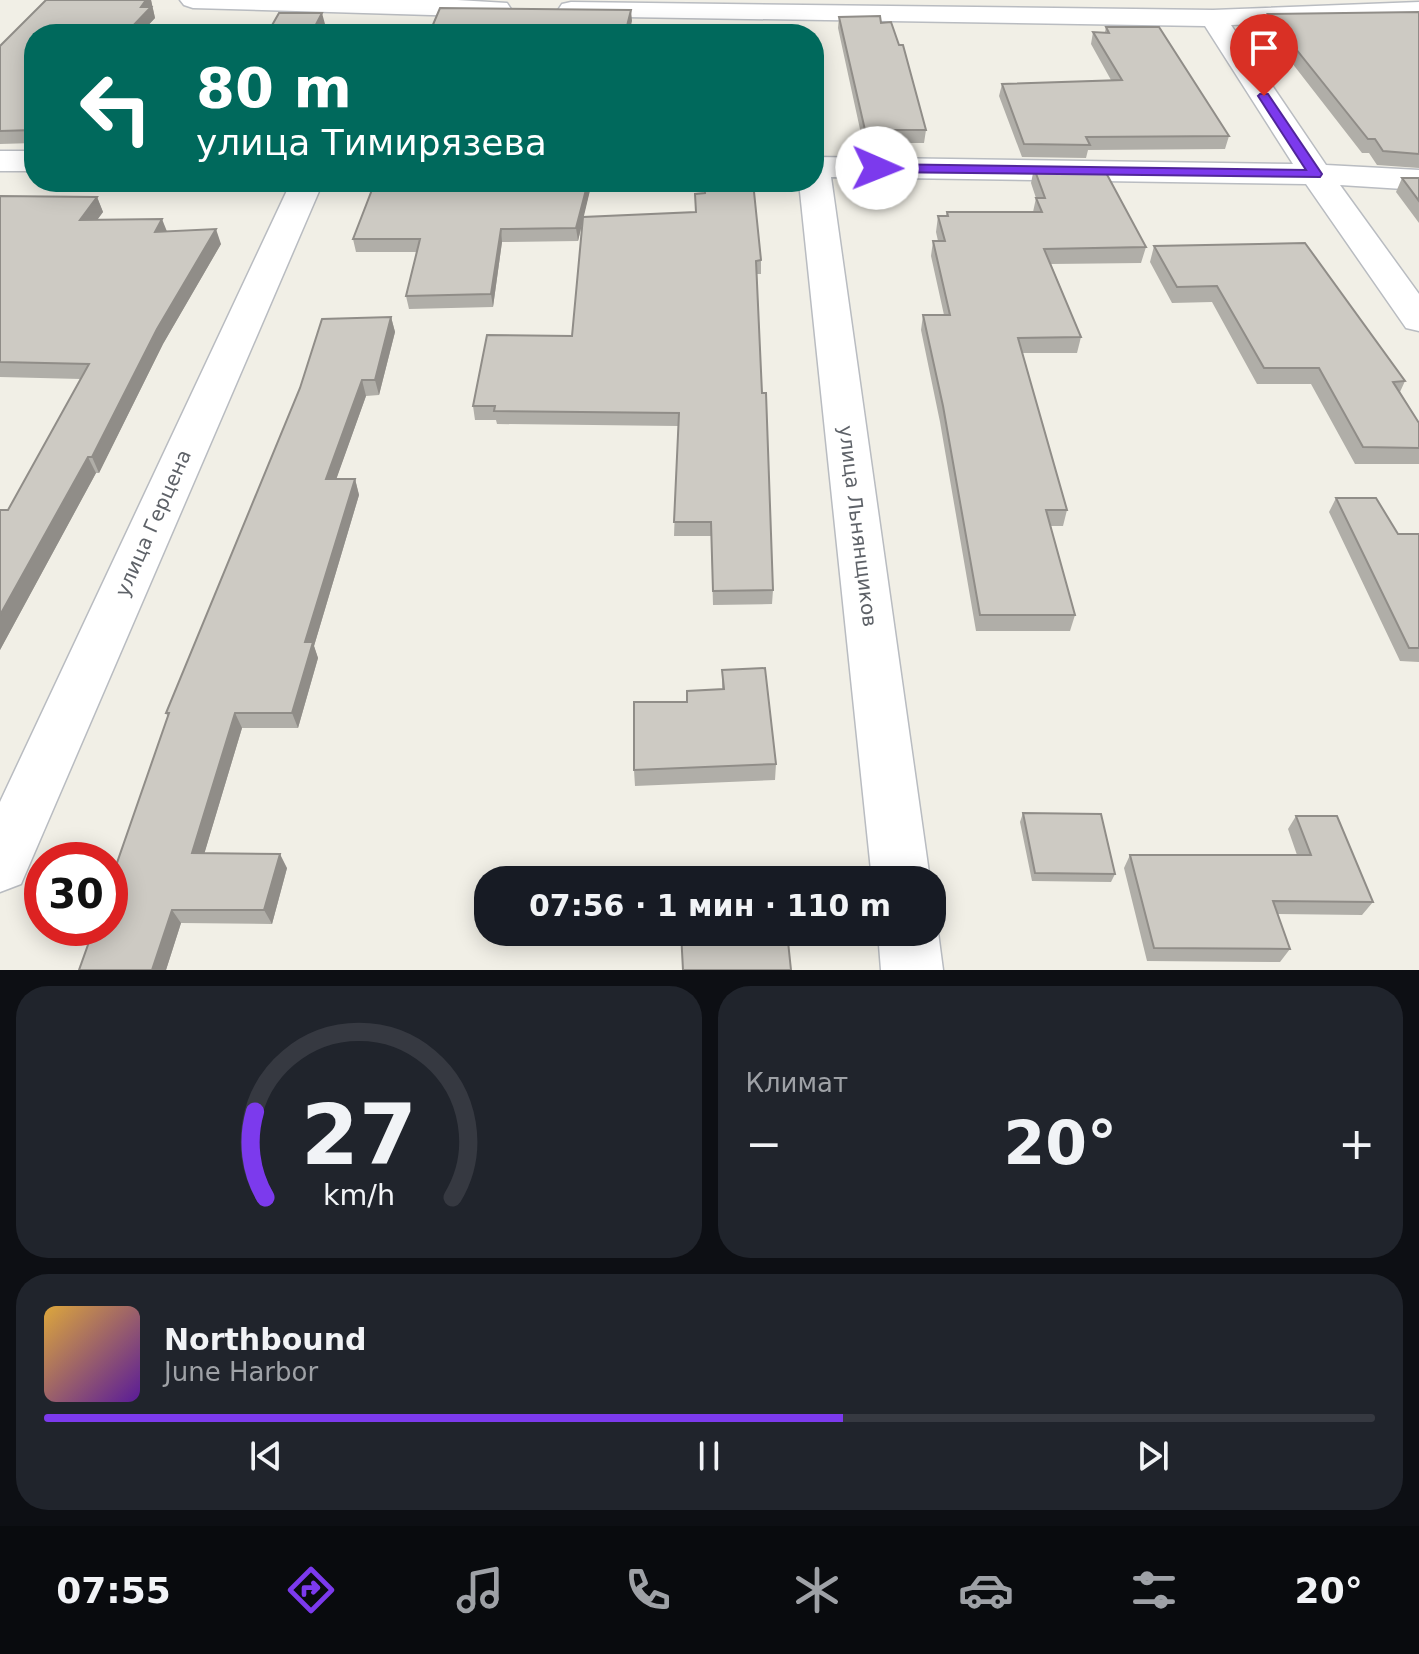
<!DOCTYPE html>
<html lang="ru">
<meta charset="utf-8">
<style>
body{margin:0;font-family:"DejaVu Sans",sans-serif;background:#20242c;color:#f1f3f6;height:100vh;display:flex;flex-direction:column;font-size:30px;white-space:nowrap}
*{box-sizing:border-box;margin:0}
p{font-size:26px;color:#9ea1a6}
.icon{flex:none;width:44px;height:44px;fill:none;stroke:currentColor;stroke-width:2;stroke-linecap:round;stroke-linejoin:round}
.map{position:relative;height:970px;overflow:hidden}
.panel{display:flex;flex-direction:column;gap:16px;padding:16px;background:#0d0f14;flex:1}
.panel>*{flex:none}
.hud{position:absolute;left:24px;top:24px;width:800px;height:168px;border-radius:32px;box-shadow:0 4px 20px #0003;background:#00695c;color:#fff;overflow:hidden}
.speed{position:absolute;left:24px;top:842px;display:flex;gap:16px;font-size:40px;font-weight:700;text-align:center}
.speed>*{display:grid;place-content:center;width:104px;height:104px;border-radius:50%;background:#171b24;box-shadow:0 4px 20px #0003;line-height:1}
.speed .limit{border:12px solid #d22;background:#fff;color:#111}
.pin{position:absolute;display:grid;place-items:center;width:68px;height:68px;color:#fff;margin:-82px -34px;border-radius:50% 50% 50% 0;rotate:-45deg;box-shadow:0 0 8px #0007}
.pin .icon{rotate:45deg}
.me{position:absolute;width:88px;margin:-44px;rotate:91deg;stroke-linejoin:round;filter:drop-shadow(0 0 6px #0008)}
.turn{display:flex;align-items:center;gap:28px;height:168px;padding:0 40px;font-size:36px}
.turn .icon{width:104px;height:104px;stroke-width:2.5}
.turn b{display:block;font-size:56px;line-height:68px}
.big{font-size:60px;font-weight:800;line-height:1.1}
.panel .tile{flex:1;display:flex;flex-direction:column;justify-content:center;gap:12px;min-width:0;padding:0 28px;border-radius:32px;background:#20242c}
.panel .dial{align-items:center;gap:0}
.dial svg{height:208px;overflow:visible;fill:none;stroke:#363941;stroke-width:7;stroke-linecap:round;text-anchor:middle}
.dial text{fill:#f1f3f6;stroke:none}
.song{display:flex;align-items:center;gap:24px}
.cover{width:96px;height:96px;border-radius:12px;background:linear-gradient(135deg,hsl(40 70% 55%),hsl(270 70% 35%))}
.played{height:8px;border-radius:4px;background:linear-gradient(90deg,#7c3aed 60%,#363941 60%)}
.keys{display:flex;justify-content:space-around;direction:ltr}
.heat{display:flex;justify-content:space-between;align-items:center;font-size:44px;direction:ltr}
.panel .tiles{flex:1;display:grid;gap:16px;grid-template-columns:1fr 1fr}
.tile:last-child{grid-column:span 2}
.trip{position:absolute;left:474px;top:866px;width:472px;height:80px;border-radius:32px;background:#171b24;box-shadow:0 4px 20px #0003;font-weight:800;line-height:80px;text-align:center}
.tab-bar{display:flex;height:128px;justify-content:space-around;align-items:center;background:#090b0e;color:#9ea1a6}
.tab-bar .icon{width:56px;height:56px}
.tab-bar .on{color:#7c3aed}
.tab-bar b{font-size:36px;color:#f1f3f6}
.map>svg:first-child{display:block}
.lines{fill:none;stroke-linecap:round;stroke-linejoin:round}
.minor-casing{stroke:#b9bcc1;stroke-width:3}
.minor{fill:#fff;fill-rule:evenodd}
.wall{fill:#b0aea8}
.shaded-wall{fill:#908d88}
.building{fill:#cdcac3;stroke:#908d88;stroke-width:2}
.route{fill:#7c3aed;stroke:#51269a;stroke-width:2}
.labels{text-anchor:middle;stroke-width:6;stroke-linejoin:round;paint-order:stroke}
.street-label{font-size:20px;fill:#5e6268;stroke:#fff}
</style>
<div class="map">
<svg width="1419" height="970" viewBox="0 0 1419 970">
<rect width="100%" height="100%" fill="#f1efe6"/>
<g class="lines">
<g class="minor-casing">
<path id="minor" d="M 180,0 L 457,0 L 507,3 L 511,9 L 507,15 L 498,17 L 193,8 L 184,5 Z
M 571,2 L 1213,10 L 1419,2 L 1419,18 L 1231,25 L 1326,165 L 1419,170 L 1419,190 L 1340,185 L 1419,294 L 1419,331 L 1406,328 L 1306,184 L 831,177 L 930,880 L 872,880 L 799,182 L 814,182 L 814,157 L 1293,164 L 1205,26 L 562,16 L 558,10 L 562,4 Z
M 0,151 L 34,151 L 34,171 L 0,171 Z
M 291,182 L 323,182 L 21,884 L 0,892 L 0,802 Z
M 932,917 L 938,932 L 943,970 L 881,970 L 878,932 L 932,932 Z"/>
</g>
<use href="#minor" class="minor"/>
</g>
<path class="wall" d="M 46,0 L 151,0 L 155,18 L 143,31 L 155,31 L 156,34 L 34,34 L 34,143 L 0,144 L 0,46 Z
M 1419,12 L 1419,168 L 1377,165 L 1369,153 L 1362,153 L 1264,27 L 1268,14 Z
M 839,17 L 881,23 L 926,130 L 924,143 L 863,143 L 838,28 Z
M 1106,27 L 1229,136 L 1225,149 L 1088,150 L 1086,158 L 1022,157 L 999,96 L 1002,84 L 1111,80 L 1091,44 L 1093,32 L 1105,32 Z
M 1034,168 L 1146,247 L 1141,263 L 1051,264 L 1081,337 L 1077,353 L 1022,353 L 1067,510 L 1063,526 L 1050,526 L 1075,615 L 1070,631 L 976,631 L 940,422 L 921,330 L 923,315 L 944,315 L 931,256 L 933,241 L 938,241 L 936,232 L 938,216 L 946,216 L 947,212 L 1033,212 L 1036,198 L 1031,183 Z
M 1402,178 L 1419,178 L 1419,223 L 1396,192 Z
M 592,182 L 583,217 L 695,212 L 704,193 L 703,182 L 753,182 L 761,260 L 761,274 L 757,274 L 762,393 L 773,590 L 772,604 L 713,605 L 711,536 L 674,536 L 678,426 L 497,424 L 496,420 L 475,420 L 473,406 L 572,336 L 583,220 L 578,241 L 502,242 L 493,307 L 409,309 L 406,296 L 417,252 L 356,252 L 353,239 Z
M 0,196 L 97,197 L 103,212 L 97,220 L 167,231 L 221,244 L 163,344 L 99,473 L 96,473 L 0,650 L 8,510 L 81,379 L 0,377 Z
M 1154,246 L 1405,381 L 1400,392 L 1419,423 L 1419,464 L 1355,464 L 1311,384 L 1257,384 L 1212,302 L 1172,303 L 1150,262 Z
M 391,317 L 395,332 L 379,395 L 366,396 L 336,479 L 355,479 L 359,495 L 314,646 L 318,658 L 298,728 L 242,728 L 204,854 L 287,868 L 272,924 L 181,923 L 166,970 L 79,970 L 168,718 L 166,713 Z
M 1336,498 L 1398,534 L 1419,534 L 1419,662 L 1400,661 L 1329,512 Z
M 722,670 L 776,764 L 775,780 L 635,786 L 634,770 L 687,702 L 722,689 Z
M 1023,813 L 1115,874 L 1111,882 L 1032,881 L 1020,822 Z
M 1296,816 L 1373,902 L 1362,915 L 1277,914 L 1290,949 L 1280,962 L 1147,961 L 1124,868 L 1130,855 L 1297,855 L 1288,829 Z"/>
<path class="shaded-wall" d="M 146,0 L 151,0 L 155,18 L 140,34 L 128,31 L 141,7 Z
M 631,10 L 632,21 L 629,34 L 625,34 Z
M 322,13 L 325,24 L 320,34 L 311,34 Z
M 588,182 L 592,182 L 578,241 L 576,228 Z
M 97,197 L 103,212 L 86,235 L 80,220 Z
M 162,219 L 168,234 L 155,232 Z
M 216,229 L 221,244 L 163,344 L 99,473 L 92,457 L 157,329 Z
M 501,229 L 502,242 L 493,307 L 491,294 Z
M 391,317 L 395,332 L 379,395 L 375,380 Z
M 362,380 L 366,396 L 331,494 L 326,479 Z
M 88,457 L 96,473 L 0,650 L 0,615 Z
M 355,479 L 359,495 L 314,646 L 318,658 L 298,728 L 292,713 L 305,642 Z
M 235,713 L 242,728 L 200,868 L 192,853 Z
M 280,854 L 287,868 L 272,924 L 264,910 Z
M 172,910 L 181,923 L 166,970 L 152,970 Z"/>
<path class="building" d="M 46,0 L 146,0 L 141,7 L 151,7 L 128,31 L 155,31 L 152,34 L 34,34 L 34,130 L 0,131 L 0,46 Z
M 440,8 L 631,10 L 625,34 L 429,34 Z
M 1419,12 L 1419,154 L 1383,151 L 1375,139 L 1368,139 L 1268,14 Z
M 279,13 L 322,13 L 311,34 L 267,34 Z
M 880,16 L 881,23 L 891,22 L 899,45 L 903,45 L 926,130 L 865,130 L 839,17 Z
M 1106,27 L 1159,27 L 1229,136 L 1086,137 L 1090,145 L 1024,144 L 1002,84 L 1122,80 L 1093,32 L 1109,33 Z
M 1034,168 L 1104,169 L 1146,247 L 1044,249 L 1081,337 L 1018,338 L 1067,510 L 1046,510 L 1075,615 L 980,615 L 943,406 L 923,315 L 950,315 L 933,241 L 945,241 L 938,216 L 948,216 L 947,212 L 1042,212 L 1036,198 L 1045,198 Z
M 1402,178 L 1419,178 L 1419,201 Z
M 375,182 L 588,182 L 576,228 L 501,229 L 491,294 L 406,296 L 420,239 L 353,239 Z
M 704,182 L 753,182 L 761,260 L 756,261 L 762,393 L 766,393 L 773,590 L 713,591 L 711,522 L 674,522 L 679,413 L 494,411 L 495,406 L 473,406 L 487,335 L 572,336 L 583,217 L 696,212 L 695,194 L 705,193 Z
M 0,196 L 97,197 L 80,220 L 162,219 L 155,232 L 216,229 L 157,329 L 92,457 L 88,457 L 0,615 L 0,510 L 8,510 L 89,364 L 0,362 Z
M 1305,243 L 1405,381 L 1393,382 L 1419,423 L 1419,448 L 1363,447 L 1319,368 L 1264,368 L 1217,286 L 1177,287 L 1154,246 Z
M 391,317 L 375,380 L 362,380 L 326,479 L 355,479 L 305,642 L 313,642 L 292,713 L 235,713 L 192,853 L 280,854 L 264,910 L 172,910 L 152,970 L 79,970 L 94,928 L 110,928 L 110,883 L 169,713 L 166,713 L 300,388 L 322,319 Z
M 1336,498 L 1376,498 L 1398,534 L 1419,534 L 1419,648 L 1409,648 Z
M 765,668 L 776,764 L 634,770 L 634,702 L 687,702 L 687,691 L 724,689 L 722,670 Z
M 1023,813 L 1101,814 L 1115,874 L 1035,873 Z
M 1296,816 L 1337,816 L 1373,902 L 1273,901 L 1290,949 L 1154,948 L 1130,855 L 1311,855 Z
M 681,932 L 787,932 L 791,970 L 683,970 Z"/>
<path class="route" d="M 1260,94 L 1268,94 L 1322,174 L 1320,177 L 877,172 L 870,168 L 877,164 L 1306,170 L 1258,96 Z"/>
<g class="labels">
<g class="street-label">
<text transform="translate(153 523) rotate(-66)" y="7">улица Герцена</text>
<text transform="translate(858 526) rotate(83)" y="7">улица Льнянщиков</text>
</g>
</g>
</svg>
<div class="speed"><div class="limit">30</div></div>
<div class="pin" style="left:1264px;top:96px;background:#d93025"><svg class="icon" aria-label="arrive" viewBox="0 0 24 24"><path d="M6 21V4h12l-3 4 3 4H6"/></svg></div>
<svg class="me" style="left:877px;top:168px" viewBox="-20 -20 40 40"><circle r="19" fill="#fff"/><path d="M0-13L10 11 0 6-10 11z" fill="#7c3aed"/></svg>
<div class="trip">07:56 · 1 мин · 110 m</div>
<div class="hud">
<div class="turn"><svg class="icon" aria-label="left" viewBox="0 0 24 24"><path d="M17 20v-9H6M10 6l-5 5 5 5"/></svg><div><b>80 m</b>улица Тимирязева</div></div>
</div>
</div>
<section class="panel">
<div class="tiles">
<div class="tile dial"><svg viewBox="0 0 100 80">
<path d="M14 69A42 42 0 1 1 86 69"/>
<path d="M14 69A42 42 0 0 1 10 36" stroke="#7c3aed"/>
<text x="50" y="56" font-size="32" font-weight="700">27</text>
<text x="50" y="72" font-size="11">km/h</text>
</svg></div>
<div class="tile"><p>Климат</p>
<div class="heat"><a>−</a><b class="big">20°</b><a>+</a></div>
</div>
<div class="tile">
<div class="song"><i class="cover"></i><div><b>Northbound</b><p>June Harbor</p></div></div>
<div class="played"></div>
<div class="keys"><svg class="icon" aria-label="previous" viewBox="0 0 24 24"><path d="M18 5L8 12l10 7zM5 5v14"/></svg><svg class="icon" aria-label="pause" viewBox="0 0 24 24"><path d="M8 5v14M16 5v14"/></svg><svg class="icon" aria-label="next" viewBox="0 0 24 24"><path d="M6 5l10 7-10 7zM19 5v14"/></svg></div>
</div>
</div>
</section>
<nav class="tab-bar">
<b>07:55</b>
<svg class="icon on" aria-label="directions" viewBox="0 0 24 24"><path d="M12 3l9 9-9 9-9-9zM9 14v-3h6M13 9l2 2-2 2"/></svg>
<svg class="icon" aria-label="music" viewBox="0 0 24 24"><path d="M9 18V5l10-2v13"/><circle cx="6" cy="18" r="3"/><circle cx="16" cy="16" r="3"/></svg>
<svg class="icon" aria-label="phone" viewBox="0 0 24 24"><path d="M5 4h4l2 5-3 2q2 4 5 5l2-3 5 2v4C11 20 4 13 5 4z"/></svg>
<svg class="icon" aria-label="climate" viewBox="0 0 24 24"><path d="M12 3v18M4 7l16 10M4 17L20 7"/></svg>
<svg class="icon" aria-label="car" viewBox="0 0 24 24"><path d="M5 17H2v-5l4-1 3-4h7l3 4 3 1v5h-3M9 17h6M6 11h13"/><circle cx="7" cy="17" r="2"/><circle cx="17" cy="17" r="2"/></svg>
<svg class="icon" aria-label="filters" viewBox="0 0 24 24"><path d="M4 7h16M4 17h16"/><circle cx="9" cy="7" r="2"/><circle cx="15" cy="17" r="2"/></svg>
<b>20°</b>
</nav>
